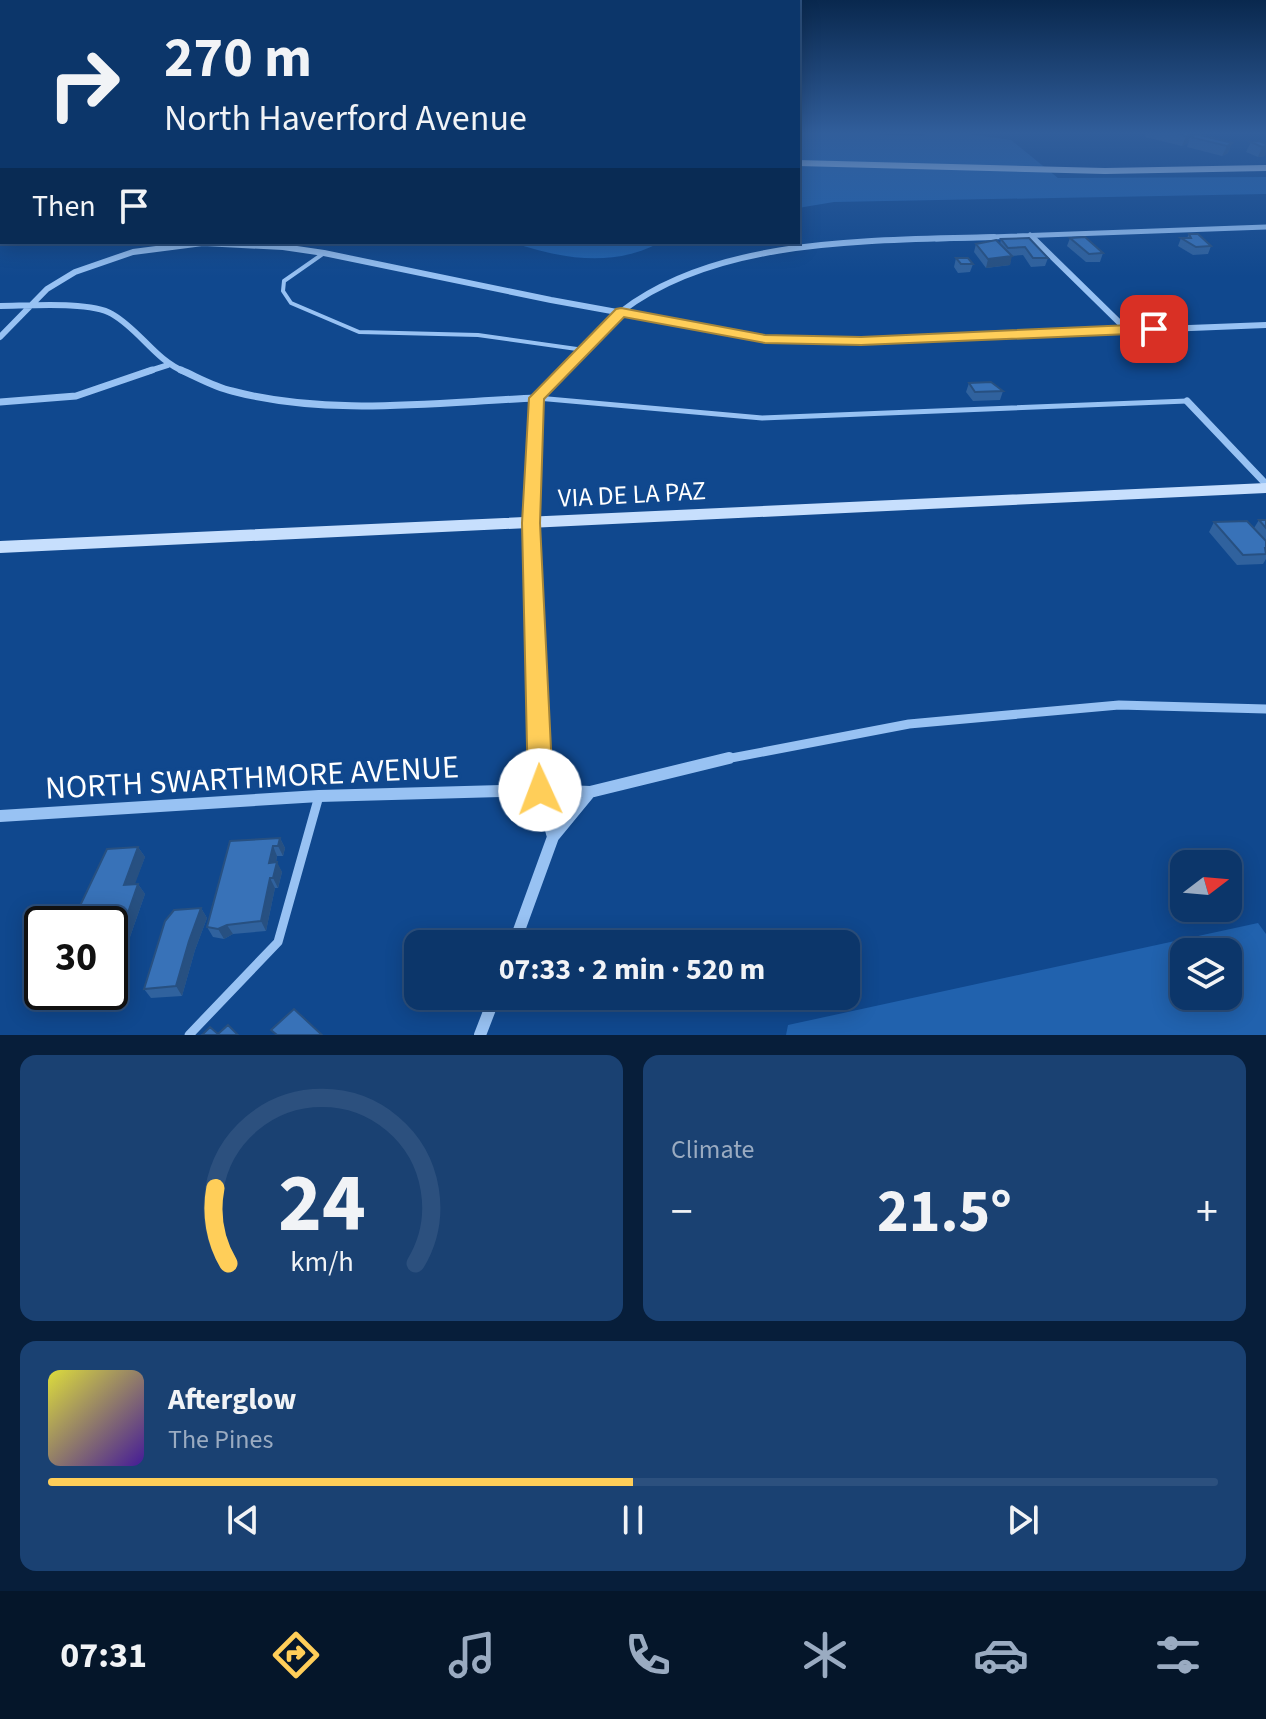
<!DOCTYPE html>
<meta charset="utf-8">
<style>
body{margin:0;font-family:"Source Sans 3",sans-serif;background:#1a4172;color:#f1f3f6;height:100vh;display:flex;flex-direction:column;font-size:30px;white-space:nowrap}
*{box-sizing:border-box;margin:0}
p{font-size:26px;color:#9aabc1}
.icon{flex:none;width:44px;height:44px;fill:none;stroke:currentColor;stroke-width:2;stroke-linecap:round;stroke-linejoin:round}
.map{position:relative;height:1035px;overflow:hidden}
.panel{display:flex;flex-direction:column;gap:20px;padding:20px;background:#071e3a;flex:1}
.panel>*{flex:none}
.hud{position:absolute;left:0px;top:0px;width:800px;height:244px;box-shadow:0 4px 20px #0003,0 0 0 2px #2c507e;background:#0c366a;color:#f1f3f6;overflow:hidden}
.needle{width:52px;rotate:74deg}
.buttons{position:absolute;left:1170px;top:850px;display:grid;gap:16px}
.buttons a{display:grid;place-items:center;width:72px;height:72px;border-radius:16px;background:#0c366a;box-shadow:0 4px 20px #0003,0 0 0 2px #2c507e;font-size:40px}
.speed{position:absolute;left:24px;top:906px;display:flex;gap:16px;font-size:40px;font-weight:700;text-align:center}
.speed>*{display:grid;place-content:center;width:104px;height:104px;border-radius:50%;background:#0c366a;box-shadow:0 4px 20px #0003,0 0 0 2px #2c507e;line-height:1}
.speed .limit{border:4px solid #111;border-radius:12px;background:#fff;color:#111}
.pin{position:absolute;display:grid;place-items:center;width:68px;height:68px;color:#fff;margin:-34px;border-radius:16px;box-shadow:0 4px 12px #0006}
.me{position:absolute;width:88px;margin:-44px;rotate:358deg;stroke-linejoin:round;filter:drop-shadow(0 0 6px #0008)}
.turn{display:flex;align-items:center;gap:28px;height:168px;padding:0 32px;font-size:36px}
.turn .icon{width:104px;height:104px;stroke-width:2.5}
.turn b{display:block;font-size:56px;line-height:68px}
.then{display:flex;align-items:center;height:76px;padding:0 32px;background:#0003;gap:16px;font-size:30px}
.big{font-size:60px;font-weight:700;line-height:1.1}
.panel .tile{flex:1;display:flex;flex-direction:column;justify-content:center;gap:12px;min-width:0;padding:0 28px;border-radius:16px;background:#1a4172}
.panel .dial{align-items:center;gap:0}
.dial svg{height:208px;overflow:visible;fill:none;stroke:#2c507e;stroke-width:7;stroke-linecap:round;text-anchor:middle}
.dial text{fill:#f1f3f6;stroke:none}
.song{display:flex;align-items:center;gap:24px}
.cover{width:96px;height:96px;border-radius:12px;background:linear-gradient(135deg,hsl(60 70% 55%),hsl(260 70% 35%))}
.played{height:8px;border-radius:4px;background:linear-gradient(90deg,#ffce59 50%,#2c507e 50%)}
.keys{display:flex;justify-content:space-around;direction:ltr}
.heat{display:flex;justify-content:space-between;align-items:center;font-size:44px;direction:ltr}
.panel .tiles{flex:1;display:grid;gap:20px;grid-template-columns:1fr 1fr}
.tile:last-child{grid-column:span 2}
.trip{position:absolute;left:404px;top:930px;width:456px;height:80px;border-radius:16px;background:#0c366a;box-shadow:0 4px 20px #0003,0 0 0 2px #2c507e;font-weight:700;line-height:80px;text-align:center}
.tabs{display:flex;height:128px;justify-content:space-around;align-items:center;background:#05162a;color:#9aabc1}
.tabs .icon{width:56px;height:56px}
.tabs .on{color:#ffce59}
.tabs b{font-size:36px;color:#f1f3f6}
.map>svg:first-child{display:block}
.green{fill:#2162ae;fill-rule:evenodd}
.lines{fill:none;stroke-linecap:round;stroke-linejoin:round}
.lane-far2{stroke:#98c2f3;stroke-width:4}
.lane-far1{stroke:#98c2f3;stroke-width:5}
.lane{stroke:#98c2f3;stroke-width:9}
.street-far4{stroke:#98c2f3;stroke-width:5}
.street-far3{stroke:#98c2f3;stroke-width:6}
.street-far2{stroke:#98c2f3;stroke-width:7}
.street-far1{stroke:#98c2f3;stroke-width:9}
.street{stroke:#98c2f3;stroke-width:12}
.secondary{fill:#c7dffd;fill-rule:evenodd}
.wall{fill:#30629e}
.shaded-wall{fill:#275081}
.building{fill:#3872b8;stroke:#275081;stroke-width:2}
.route{fill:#ffce59;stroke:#a6863a;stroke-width:2}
.labels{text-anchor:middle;stroke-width:7;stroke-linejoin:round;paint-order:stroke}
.street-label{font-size:26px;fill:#fff;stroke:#10488e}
.near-street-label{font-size:32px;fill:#fff;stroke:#10488e}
</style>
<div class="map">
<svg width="1266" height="1035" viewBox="0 0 1266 1035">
<rect width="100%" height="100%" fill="#10488e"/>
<path class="green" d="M 798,132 L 924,136 L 926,132 L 954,132 L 1011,140 L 1058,178 L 1266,177 L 1266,194 L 834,202 L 798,208 Z
M 512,242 L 661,242 C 614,268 560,259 512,242 Z
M 1258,923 L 1266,934 L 1266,1035 L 786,1035 L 788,1025 ZM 1184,952 L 1228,952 L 1228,996 L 1184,996 Z"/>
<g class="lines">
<path class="lane-far2" d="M 324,253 L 284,281 L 283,291 L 291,303 L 359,332 L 478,335 L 584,350"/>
<path class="lane-far1" d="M 537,398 L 762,418 L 1187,401"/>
<path class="lane" d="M 189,1035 L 278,942 L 319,796"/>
<path class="street-far4" d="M 1030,235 L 1034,239
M 936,239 L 1266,227"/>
<path class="street-far3" d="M 1032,237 L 1127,330
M 0,306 C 27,306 90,301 112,314 C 140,330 155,360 185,372
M 0,337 L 47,289 L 75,272 L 133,252 L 203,243 L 283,247 L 324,253 L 551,300 L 765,339 L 861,341 L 1266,325
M 146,372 L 168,365
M 562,372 C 581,353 600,328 622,311 C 720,236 877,241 994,237"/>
<path class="street-far2" d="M 181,370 C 197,377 214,387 232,391 C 330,417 437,402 537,398
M 1187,401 L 1266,484
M 0,402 L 76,396 L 152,370
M 532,543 L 537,398 L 564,370"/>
<path class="street-far1" d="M 532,541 L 539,760
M 721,760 L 909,724 L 1119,705 L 1266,709"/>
<path class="street" d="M 0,816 L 319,796 L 540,790 L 590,792 L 729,758
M 553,837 L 590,792
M 514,944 L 553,837 L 540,790 L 539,758
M 480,1035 L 495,996"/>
<path class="secondary" d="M 0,150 L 2,150 L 2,156 L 0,156 Z
M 798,160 L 1105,168 L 1266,165 L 1266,171 L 1105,174 L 798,166 Z
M 1266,483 L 1266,493 L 0,553 L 0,541 Z"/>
</g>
<path class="wall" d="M 1147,132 L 1191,133 L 1188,143 L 1182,146 L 1145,137 Z
M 1190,137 L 1232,143 L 1228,153 L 1222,156 L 1187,147 Z
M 1251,142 L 1266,144 L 1265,156 L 1258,157 L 1246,152 Z
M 1189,234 L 1211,246 L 1208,254 L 1193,255 L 1178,246 L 1181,238 L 1187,238 Z
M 1029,238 L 1048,258 L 1045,266 L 1031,267 L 1023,255 L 1011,256 L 1010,265 L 986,268 L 974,252 L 976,244 L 1000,244 L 1001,239 Z
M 1070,238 L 1103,253 L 1100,262 L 1086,262 L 1067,246 Z
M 956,258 L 973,264 L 970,272 L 958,273 L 954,267 Z
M 969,383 L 1003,391 L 1000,400 L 973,401 L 966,392 Z
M 1259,520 L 1266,520 L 1266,559 L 1263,564 L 1237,565 L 1209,532 L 1214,522 L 1254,528 Z
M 280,838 L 285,848 L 283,856 L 277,856 L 276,862 L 282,872 L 278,888 L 275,888 L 266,931 L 233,934 L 224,939 L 213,937 L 207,927 Z
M 138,847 L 145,857 L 134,885 L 138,884 L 145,894 L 123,957 L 114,957 L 110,968 L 110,924 L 83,916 L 78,910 Z
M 201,908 L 207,918 L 195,950 L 182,996 L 151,998 L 144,989 Z"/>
<path class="shaded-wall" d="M 1191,133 L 1188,143 L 1182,146 L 1186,136 Z
M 1232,143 L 1228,153 L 1222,156 L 1227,146 Z
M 1266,146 L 1265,156 L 1258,157 L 1262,147 Z
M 1012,256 L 1010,265 L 986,268 L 988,259 Z
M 280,838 L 285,848 L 283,856 L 278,846 Z
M 273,846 L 277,856 L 274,873 L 269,863 Z
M 138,847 L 145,857 L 131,895 L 124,885 Z
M 277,862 L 282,872 L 278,888 L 273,878 Z
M 270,878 L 275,888 L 266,931 L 261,921 Z
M 138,884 L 145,894 L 123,957 L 116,947 Z
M 201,908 L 207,918 L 195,950 L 182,996 L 176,986 L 189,941 Z
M 227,925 L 233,934 L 224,939 L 218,929 Z
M 110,952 L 114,957 L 110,968 Z"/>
<path class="building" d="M 1173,132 L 1190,132 L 1191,133 L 1186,136 Z
M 1196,134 L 1232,143 L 1227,146 L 1190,137 Z
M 1259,141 L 1266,144 L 1266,146 L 1262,147 L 1251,142 Z
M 1189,234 L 1198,234 L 1211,246 L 1196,247 L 1181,238 L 1191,238 Z
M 1085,237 L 1103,253 L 1089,254 L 1070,238 Z
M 1029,238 L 1048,258 L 1033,258 L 1025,247 L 1008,248 L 1001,239 Z
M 996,240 L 1012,256 L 988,259 L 976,244 Z
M 956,258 L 968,258 L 973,264 L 961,264 Z
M 991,382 L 1003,391 L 975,392 L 969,383 Z
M 1259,520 L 1266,520 L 1266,528 Z
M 1247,521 L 1266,541 L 1266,548 L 1265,548 L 1266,554 L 1243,555 L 1214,522 Z
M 280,838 L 278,846 L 273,846 L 269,863 L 277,862 L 273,878 L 270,878 L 261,921 L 227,925 L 218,929 L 207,927 L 230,841 Z
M 138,847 L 124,885 L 138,884 L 116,947 L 110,947 L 110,924 L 80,924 L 86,909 L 78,910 L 107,849 Z
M 201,908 L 189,941 L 176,986 L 144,989 L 165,921 L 174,910 Z
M 294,1009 L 322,1035 L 277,1035 L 271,1030 Z
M 228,1025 L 238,1035 L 202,1035 L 210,1027 L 218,1034 Z"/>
<linearGradient id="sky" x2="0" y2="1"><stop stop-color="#09284e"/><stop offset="0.48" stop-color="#315e9b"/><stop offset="1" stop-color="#315e9b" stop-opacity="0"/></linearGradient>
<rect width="1266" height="277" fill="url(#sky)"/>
<path class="route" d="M 621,308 L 765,335 L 861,337 L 1154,324 L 1161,329 L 1154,333 L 861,345 L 765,343 L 624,317 L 544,399 L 540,523 L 553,790 L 549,797 L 540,800 L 531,797 L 528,790 L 522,523 L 529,398 L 616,309 Z"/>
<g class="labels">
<g class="street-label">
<text transform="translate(632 494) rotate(-3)" y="9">VIA DE LA PAZ</text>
</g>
<g class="near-street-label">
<text transform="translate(252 777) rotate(-3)" y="11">NORTH SWARTHMORE AVENUE</text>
</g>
</g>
</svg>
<div class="buttons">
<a><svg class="needle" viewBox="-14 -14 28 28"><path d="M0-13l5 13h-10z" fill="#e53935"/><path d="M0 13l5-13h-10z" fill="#9aabc1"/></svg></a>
<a><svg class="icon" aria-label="layers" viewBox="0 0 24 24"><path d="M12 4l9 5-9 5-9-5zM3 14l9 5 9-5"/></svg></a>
</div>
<div class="speed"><div class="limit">30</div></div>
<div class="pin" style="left:1154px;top:329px;background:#d93025"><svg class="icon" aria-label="arrive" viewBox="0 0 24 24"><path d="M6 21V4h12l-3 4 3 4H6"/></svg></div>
<svg class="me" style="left:540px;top:790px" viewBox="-20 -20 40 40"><circle r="19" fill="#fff"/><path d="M0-13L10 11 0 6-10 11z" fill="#ffce59"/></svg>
<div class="trip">07:33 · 2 min · 520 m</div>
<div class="hud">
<div class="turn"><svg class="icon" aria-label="right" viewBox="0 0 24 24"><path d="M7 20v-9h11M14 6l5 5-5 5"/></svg><div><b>270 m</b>North Haverford Avenue</div></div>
<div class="then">Then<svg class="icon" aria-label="arrive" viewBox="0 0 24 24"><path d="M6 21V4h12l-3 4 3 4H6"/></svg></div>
</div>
</div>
<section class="panel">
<div class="tiles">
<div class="tile dial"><svg viewBox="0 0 100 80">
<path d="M14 69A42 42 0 1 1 86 69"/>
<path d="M14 69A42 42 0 0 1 9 40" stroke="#ffce59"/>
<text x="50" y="56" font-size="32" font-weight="700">24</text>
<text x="50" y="72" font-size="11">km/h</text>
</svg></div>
<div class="tile"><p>Climate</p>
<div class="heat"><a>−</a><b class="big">21.5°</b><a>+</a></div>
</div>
<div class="tile">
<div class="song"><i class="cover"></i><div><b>Afterglow</b><p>The Pines</p></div></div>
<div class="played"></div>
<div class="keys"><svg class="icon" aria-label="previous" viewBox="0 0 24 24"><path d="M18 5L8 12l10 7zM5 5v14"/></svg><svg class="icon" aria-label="pause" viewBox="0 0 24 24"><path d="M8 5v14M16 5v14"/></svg><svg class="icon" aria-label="next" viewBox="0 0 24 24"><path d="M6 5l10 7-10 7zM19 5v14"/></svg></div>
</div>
</div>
</section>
<nav class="tabs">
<b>07:31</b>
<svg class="icon on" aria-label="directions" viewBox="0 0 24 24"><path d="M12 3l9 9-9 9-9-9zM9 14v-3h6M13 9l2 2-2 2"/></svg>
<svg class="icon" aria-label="music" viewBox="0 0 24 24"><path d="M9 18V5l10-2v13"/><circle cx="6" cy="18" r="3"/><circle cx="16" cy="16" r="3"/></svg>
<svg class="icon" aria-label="phone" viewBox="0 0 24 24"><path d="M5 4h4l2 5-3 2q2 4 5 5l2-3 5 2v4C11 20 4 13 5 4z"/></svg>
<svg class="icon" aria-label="climate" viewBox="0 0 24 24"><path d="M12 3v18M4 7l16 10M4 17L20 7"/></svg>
<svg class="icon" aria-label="car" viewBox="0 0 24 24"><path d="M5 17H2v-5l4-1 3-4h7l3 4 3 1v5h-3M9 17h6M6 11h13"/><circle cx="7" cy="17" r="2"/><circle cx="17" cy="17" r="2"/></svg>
<svg class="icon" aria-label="filters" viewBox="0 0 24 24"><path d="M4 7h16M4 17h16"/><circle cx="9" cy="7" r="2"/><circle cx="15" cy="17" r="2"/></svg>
</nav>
